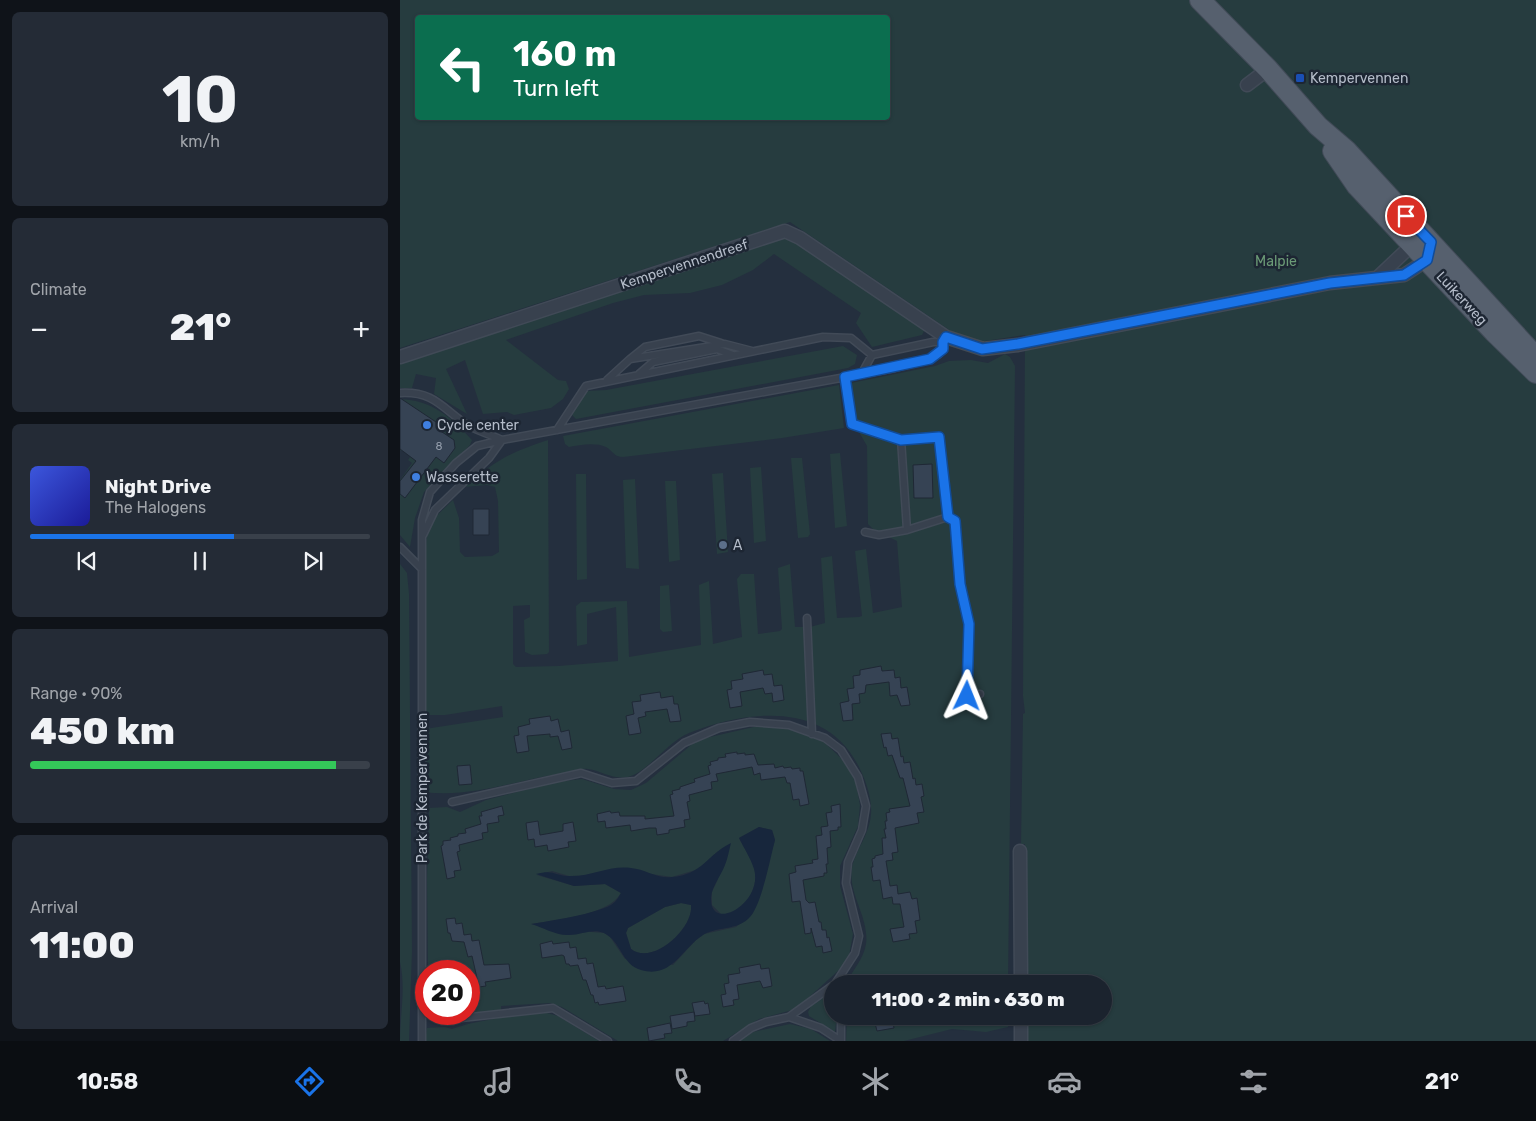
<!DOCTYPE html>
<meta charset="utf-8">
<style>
body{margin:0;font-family:Rubik,sans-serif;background:#242b36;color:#f1f3f6;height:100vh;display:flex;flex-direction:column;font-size:19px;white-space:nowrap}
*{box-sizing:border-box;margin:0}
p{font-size:16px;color:#a0a4aa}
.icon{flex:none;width:28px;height:28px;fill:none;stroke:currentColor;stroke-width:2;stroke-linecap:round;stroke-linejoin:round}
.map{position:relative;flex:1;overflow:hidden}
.panel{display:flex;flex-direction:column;gap:12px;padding:12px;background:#0f1319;width:400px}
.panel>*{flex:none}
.guide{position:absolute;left:15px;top:15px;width:475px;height:105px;border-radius:5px;box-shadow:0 1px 4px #0004,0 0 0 1px #39404a;background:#0b6e4f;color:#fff;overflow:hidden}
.speed{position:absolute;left:15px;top:960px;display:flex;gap:10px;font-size:25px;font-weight:700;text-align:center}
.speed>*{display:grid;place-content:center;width:65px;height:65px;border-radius:50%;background:#1b232e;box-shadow:0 1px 4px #0004,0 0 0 1px #39404a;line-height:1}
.speed .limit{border:8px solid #d22;background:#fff;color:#111}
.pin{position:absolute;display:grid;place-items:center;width:42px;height:42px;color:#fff;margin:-21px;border:2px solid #fff;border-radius:50%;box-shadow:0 1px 5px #0007}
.me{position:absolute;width:55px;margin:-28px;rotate:2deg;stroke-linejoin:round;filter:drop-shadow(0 0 4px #0008)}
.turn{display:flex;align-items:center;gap:18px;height:105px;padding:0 15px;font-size:22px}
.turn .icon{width:65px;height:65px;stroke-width:2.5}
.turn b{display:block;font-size:35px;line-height:42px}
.big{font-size:38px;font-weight:800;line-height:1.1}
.panel .card{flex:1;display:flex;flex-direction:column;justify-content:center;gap:8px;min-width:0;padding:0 18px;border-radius:8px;background:#242b36}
.panel .dial{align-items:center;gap:0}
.dial b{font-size:65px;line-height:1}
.song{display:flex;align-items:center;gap:15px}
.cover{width:60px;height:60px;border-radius:8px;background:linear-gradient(135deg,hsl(230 70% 55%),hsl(240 70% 35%))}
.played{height:5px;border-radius:2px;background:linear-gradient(90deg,#1a73e8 60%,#39404a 60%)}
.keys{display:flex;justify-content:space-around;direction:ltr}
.heat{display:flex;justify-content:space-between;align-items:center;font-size:28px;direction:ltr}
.charge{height:8px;border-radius:4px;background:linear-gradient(90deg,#34c759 90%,#39404a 0)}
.trip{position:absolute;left:424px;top:975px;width:288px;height:50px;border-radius:25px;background:#1b232e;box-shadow:0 1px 4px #0004,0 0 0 1px #39404a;font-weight:800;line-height:50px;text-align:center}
.menu{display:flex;height:80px;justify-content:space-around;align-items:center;background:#0b0e12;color:#a0a4aa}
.menu .icon{width:35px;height:35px}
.menu .current{color:#1a73e8}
.menu b{font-size:22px;color:#f1f3f6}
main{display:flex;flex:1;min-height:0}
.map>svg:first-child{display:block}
.green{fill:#263c3f;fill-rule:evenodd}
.water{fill:#17263c;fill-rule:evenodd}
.building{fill:#364354;stroke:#1f2835}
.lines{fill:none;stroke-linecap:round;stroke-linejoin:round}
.service-casing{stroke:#414a57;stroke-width:9}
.minor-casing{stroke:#414a57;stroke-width:15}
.primary-casing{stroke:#414a57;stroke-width:22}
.service{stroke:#38414e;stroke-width:6}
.minor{stroke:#38414e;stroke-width:12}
.primary{stroke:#56606e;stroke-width:20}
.route-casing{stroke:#114b97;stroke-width:12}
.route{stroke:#1a73e8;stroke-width:9}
.transit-dot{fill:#1a4fb4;stroke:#1d2633;stroke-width:2}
.shop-dot{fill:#3f7fe0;stroke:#1d2633;stroke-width:2}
.service-dot{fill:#5c6f8a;stroke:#1d2633;stroke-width:2}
.labels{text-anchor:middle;stroke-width:5;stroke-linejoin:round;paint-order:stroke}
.number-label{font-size:11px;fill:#929caa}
.poi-label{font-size:14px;fill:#b4bcc9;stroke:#1d2633;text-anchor:start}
.park-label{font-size:14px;fill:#6b9a76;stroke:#1d2633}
.street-label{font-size:14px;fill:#b4bcc9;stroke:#1d2633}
</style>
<main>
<section class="panel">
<div class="card dial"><b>10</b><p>km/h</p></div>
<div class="card"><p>Climate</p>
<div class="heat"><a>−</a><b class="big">21°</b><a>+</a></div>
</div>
<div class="card">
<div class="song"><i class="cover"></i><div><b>Night Drive</b><p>The Halogens</p></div></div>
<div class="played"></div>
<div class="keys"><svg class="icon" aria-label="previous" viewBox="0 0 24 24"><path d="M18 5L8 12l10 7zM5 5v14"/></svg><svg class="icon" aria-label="pause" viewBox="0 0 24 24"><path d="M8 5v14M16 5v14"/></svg><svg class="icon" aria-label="next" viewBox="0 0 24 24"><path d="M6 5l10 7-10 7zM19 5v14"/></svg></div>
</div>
<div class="card"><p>Range · 90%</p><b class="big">450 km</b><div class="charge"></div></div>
<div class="card"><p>Arrival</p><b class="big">11:00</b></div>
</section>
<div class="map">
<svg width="1136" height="1041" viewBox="0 0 1136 1041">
<rect width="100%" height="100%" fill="#242f3e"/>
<path class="green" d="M 0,0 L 1136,0 L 1136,1041 L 620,1041 L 619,1016 L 702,1016 L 702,984 L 619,984 L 625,859 L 625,844 L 621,844 L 623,714 L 625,713 L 623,696 L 625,335 L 572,343 L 558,336 L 390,222 L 0,348 ZM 18,18 L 488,18 L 488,118 L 18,118 Z
M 388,236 L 525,329 L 522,335 L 472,347 L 456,323 L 461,313 L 374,254 L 353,270 L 322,285 L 290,293 L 244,295 L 213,303 L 106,340 L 158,380 L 166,381 L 169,389 L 163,399 L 151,408 L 114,415 L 107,412 L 83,414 L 65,360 L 46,369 L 67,414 L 34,394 L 36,378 L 16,374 L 12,388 L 0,388 L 0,361 Z
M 443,346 L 457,355 L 455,364 L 448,368 L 176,419 L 171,414 L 186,391 L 206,390 Z
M 605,354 L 610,357 L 615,366 L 608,984 L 445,984 C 452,972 464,958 466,944 C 470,915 443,889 454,860 C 460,844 470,831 471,814 C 472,798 466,781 459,767 C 426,700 348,710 289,733 C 267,742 248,772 228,777 C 213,780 202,771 188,769 C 179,768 167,773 158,774 C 115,781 69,798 24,792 L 25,729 L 103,717 L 102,706 L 45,715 L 24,715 L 25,559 L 27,531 L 30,522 L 53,500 L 59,518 L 60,552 L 65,557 L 92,556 L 99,552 L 98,501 L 95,487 L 87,485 L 64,487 C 96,460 109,453 148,440 L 149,652 L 147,654 L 132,655 L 125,652 L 124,620 L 130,617 L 130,605 L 113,606 L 113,664 L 116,667 L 159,666 L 218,661 L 216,607 L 187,614 L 187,644 L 177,646 L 176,606 L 181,602 L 227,601 L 229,657 L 301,645 L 299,585 L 309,581 L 313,644 L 342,637 L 337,579 L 341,574 L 354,574 L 358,634 L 380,631 L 382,629 L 378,568 L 390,564 L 395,627 L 410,627 L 425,623 L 421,558 L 432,556 L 437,618 L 459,617 L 462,616 L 455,551 L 466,549 L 473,613 L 502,607 L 497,541 L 473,529 L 468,524 L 467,446 L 455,425 L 451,383 L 535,366 L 549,361 L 571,360 L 588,363 Z
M 439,385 L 444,428 L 382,438 L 223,457 C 214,457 213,451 206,447 C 195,442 180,445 169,447 L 165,444 L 163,436 Z
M 0,399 C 32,400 52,418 72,440 L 70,445 L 24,492 L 15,518 L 10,547 L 0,535 L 0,480 L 12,463 L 8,460 L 21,440 L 13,435 L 2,451 L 0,450 Z
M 440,453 L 447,526 L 435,528 L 430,454 Z
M 391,458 L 402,458 L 410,534 L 408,537 L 398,538 Z
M 361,467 L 366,541 L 354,543 L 350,468 Z
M 323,473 L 328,552 L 317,554 L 312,474 Z
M 176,474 L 186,474 L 187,579 L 177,580 Z
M 235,479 L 239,569 L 226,568 L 223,480 Z
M 265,481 L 276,481 L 280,560 L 269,562 Z
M 0,564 L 7,573 L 9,594 L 12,950 L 9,1041 L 0,1041 C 0,1014 6,988 0,962 Z
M 269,585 L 272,631 L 263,632 L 260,629 L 260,586 Z
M 358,726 L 393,728 L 423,741 L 445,762 L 456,783 L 460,805 L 458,826 L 440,866 L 440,886 L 453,934 L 449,956 L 439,970 L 396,1009 L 359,1019 L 323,1041 L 218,1041 L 162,1007 L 150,1003 L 101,1006 L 101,1011 L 74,1015 L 69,1013 L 69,971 L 28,971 L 27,879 L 29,808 L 47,807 L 60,812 L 86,800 L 155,782 L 182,779 L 214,789 L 231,790 L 246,783 L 297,740 ZM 359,827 L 372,830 L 375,840 L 352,914 L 336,927 L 304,934 L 296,940 L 273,965 L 225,959 L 210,937 L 204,933 L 144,928 L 132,924 C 157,919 208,916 221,893 L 205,884 L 174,886 L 137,875 L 152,871 L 169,876 L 251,874 L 272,877 L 299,869 L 318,851 L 318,879 L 312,892 L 312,905 L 321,914 C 342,918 359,888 355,870 C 352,859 344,848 339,838 Z
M 281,903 L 291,905 C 294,928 253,966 231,949 L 226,933 L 228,928 L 265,907 Z
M 431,993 L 432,1016 L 437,1016 L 435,1032 L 409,1016 L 408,1012 L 411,1006 Z
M 147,1013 L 158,1016 L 199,1041 L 25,1041 L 27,1028 L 45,1027 L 52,1029 L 68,1024 L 117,1014 Z
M 447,1016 L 608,1016 L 608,1027 L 586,1032 L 552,1029 L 504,1041 L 446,1041 Z
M 390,1024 L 411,1029 L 430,1041 L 339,1041 L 353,1032 Z"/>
<path class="water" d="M 359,827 L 372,830 L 375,840 C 370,859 363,897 353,913 C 341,932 319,925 303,935 C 281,949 272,979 241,970 C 222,965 221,941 204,933 C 192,928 180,936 167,935 C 155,935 142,927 131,924 C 150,921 195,914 211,905 C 216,902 218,898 221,893 L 205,884 L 174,886 L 136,874 C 154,869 154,876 170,876 C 191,877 209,865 231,868 C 245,869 257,879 272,877 C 302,875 308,854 331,843 C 329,850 328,858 325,865 C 321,876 312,886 311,897 C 309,934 364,903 354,869 C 351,859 344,848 339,838 ZM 281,903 L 291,905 C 294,928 253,966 231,949 L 226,933 L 228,928 L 265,907 Z"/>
<path class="building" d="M 0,398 L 42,426 L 39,430 L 54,440 L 55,448 L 44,463 L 36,457 L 5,498 L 0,494 L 0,481 L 16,461 L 0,449 Z
M 532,464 L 533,498 L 514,498 L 513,465 Z
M 73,509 L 89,509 L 89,535 L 73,535 Z
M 481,666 L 482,671 L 494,670 L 495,678 L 500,677 L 501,688 L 507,687 L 510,705 L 501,706 L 497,695 L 490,696 L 489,682 L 466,685 L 465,693 L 459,694 L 460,703 L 452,704 L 453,720 L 443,721 L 440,703 L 449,701 L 447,689 L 454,688 L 453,676 L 460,675 L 460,670 Z
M 363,670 L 364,675 L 372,674 L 374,686 L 382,685 L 384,700 L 373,702 L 372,693 L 365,694 L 363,688 L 340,692 L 342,706 L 330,708 L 327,690 L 332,689 L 331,681 L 343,679 L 342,674 Z
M 260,692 L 261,698 L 273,696 L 274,704 L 278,704 L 281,721 L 270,722 L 267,709 L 245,712 L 246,716 L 238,718 L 241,733 L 229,735 L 226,716 L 234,714 L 232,702 L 241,701 L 240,695 Z
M 150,716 L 151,721 L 158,719 L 161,732 L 169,730 L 172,748 L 162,750 L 158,736 L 150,737 L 150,734 L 127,736 L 129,751 L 117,753 L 114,736 L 119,735 L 118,727 L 130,724 L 129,719 Z
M 491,733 L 492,739 L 498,738 L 501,757 L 503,756 L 504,763 L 510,762 L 513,779 L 515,778 L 516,785 L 522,784 L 524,796 L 521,797 L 524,812 L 517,813 L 519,823 L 495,828 L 498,852 L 492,853 L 493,860 L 486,861 L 490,886 L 497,885 L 498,894 L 510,892 L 512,899 L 517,898 L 520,920 L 515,921 L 517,933 L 509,934 L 510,939 L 493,942 L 490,929 L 504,927 L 500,904 L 493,904 L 492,897 L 483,899 L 480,880 L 473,881 L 471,867 L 473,867 L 472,859 L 475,858 L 475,856 L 483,854 L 482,838 L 486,838 L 484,829 L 486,829 L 485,821 L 487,821 L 486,813 L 490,812 L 489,809 L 510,806 L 503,778 L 500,778 L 492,755 L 488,756 L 486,747 L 484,748 L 481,734 Z
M 337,752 L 337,754 L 345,753 L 345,755 L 354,754 L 358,765 L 374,764 L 375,768 L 383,766 L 384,768 L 391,767 L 392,769 L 400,768 L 400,771 L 403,771 L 409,804 L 400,806 L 399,799 L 393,800 L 390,783 L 387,783 L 385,777 L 361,780 L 360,773 L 354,775 L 352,767 L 316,774 L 318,781 L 311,782 L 312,789 L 289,795 L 290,801 L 287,802 L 290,819 L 284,820 L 285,827 L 269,830 L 269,833 L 257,835 L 256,828 L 249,828 L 231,831 L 230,825 L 206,828 L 205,821 L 198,822 L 197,814 L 210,811 L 211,813 L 219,812 L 220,816 L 245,816 L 245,819 L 274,816 L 270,795 L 273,794 L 272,791 L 280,789 L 280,787 L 295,782 L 294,779 L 310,774 L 308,766 L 311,765 L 310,762 L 318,760 L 318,758 L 326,757 L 325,754 Z
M 70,765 L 72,784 L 59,785 L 57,766 Z
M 440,804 L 441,827 L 438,827 L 438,830 L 430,831 L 431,847 L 427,848 L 428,864 L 426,864 L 427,873 L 424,873 L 424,876 L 403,880 L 406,900 L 409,903 L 415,902 L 419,922 L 421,922 L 422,930 L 426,930 L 427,938 L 429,937 L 432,951 L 423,953 L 422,946 L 416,947 L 411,928 L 411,933 L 405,934 L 400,901 L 392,902 L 389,874 L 396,872 L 395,866 L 413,863 L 412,860 L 418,859 L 416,836 L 422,835 L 421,827 L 428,826 L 426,813 L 432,812 L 431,806 Z
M 102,806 L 104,815 L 98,816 L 99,822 L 87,824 L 88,832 L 82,833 L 83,839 L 59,845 L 60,851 L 57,852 L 61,870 L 54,871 L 55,877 L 47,879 L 41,846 L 43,845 L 43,841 L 51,840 L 50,838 L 58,836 L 58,834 L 66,833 L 65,829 L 81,824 L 79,816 L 82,816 L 81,812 Z
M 138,821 L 140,835 L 163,831 L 163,824 L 173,822 L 176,841 L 168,842 L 169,847 L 148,851 L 147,845 L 135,847 L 134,839 L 128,840 L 126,823 Z
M 55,918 L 56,924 L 62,923 L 64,935 L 71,934 L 72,941 L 79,940 L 84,965 L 109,964 L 111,978 L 85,982 L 86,986 L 79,987 L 72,956 L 68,957 L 64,942 L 52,941 L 50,933 L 48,933 L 46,919 Z
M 152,941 L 153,944 L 169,942 L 170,948 L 176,947 L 178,959 L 186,958 L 187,964 L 193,963 L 198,987 L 205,986 L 206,989 L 223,986 L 226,1001 L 199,1005 L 198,1002 L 195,1003 L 193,995 L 191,995 L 186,980 L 183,980 L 178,965 L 170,966 L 169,964 L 166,964 L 164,956 L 162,955 L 142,958 L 140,944 Z
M 360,964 L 361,969 L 369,968 L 372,986 L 363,988 L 360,981 L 337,985 L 339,999 L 333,1000 L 334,1005 L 323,1007 L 321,995 L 326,994 L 324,984 L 329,983 L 328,975 L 340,973 L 339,968 Z
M 304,1001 L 305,1004 L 308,1003 L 310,1014 L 295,1016 L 292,1003 Z
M 294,1012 L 295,1021 L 287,1022 L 287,1026 L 272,1029 L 270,1016 Z
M 492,1016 L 494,1028 L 477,1031 L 474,1019 Z
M 270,1023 L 272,1033 L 264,1034 L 265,1038 L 249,1041 L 247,1028 Z"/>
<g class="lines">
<g class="service-casing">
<path id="service" d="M 230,359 L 245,347 L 299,336 L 321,343
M 462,373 L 472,355
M 239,374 L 253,362 L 317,349 L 333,355
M 445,377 L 452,424 L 501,439 L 539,437 L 548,517 L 555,521 L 561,584 L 569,624 L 567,696 L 580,694
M 207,380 L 230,359 L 325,344 L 352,351
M 0,393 C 36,391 43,410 69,426 C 79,431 91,435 102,440 L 495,368 L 530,359 L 539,354 L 546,337
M 157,430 L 186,386 L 423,337 L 451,338 L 472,355 L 533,342 L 543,342
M 501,439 L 507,530 L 548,517
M 465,532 L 479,535 L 507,530
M 23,535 L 35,510 L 89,458 L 102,440
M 0,547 L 22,569
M 407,618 L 412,734
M 52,802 L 181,773 L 212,783 L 236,781 L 284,743 L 319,728 L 350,722 L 389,725 L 425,738 L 441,750 L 458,777 L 466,806 L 462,830 L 448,862 L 446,883 L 459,936 L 455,953 L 435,984
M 441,1016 L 441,1041
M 389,1017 L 421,1028 L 441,1041
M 52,1019 L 153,1008 L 208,1041
M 22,1041 L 22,520 L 30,492 L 56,463 L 77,446 L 102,440
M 333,1041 L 351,1028 L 366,1022 L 389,1017 L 432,986"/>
</g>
<g class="minor-casing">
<path id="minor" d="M 847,85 L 868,69
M 978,277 L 1012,245 L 1020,244
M 0,357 L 385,231 L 400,238 L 546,337 L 583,349 L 618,345 L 930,283 L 1004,275 L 1027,260 L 1028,255
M 620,851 L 621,984
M 621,1016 L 621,1041"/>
</g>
<g class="primary-casing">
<path id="primary" d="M 800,0 L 868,69 L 918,126 L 946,150 L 1136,357
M 933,151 L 957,186 L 1094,332 L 1136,373"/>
</g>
<use href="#service" class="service"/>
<use href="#minor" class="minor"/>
<use href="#primary" class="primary"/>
</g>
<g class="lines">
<g class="route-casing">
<path id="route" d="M 567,696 L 569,624 L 560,584 L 555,521 L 548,517 L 539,437 L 501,440 L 452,424 L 445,377 L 530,359 L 543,349 L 543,342 L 546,337 L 582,349 L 618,344 L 930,283 L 1004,275 L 1027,260 L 1031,242 L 1006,216"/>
</g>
<use href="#route" class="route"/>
</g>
<rect class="transit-dot" x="895" y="73" width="10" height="10" rx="2.5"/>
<g class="shop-dot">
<circle cx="27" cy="425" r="5"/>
<circle cx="16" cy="477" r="5"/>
</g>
<circle class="service-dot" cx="323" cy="545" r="5"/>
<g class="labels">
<g class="number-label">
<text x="39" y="450">8</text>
</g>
<g class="poi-label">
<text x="910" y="83">Kempervennen</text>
<text x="37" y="430">Cycle center</text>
<text x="26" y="482">Wasserette</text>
<text x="333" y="550">A</text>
</g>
<g class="park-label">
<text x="876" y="266">Malpie</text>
</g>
<g class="street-label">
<text transform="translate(284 264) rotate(-18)" y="5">Kempervennendreef</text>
<text transform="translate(1062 298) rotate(47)" y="5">Luikerweg</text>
<text transform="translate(22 788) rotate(-90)" y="5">Park de Kempervennen</text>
</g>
</g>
</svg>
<div class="speed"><div class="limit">20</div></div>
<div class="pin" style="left:1006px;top:216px;background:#d93025"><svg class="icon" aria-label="arrive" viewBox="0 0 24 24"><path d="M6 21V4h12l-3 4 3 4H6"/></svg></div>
<svg class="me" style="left:567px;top:696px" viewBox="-20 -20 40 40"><path d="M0-17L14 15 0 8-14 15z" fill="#1a73e8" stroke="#fff" stroke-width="4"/></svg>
<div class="trip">11:00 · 2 min · 630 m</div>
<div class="guide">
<div class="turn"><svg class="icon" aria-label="left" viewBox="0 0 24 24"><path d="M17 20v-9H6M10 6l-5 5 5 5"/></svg><div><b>160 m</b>Turn left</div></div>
</div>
</div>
</main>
<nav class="menu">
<b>10:58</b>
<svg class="icon current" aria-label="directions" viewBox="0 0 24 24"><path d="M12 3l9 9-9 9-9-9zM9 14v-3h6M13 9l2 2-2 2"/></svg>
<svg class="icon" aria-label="music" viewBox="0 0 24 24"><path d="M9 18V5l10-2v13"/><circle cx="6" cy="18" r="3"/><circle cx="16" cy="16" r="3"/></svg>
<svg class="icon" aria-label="phone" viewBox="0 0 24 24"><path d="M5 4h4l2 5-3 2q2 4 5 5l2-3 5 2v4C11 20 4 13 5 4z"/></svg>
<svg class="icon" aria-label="climate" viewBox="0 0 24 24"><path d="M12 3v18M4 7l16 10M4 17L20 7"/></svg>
<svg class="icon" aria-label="car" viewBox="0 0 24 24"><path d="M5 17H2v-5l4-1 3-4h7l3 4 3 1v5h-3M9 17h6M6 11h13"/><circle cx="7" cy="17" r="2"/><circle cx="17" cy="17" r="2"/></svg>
<svg class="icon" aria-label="filters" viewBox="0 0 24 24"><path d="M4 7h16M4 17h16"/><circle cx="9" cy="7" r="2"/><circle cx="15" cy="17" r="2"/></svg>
<b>21°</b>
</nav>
